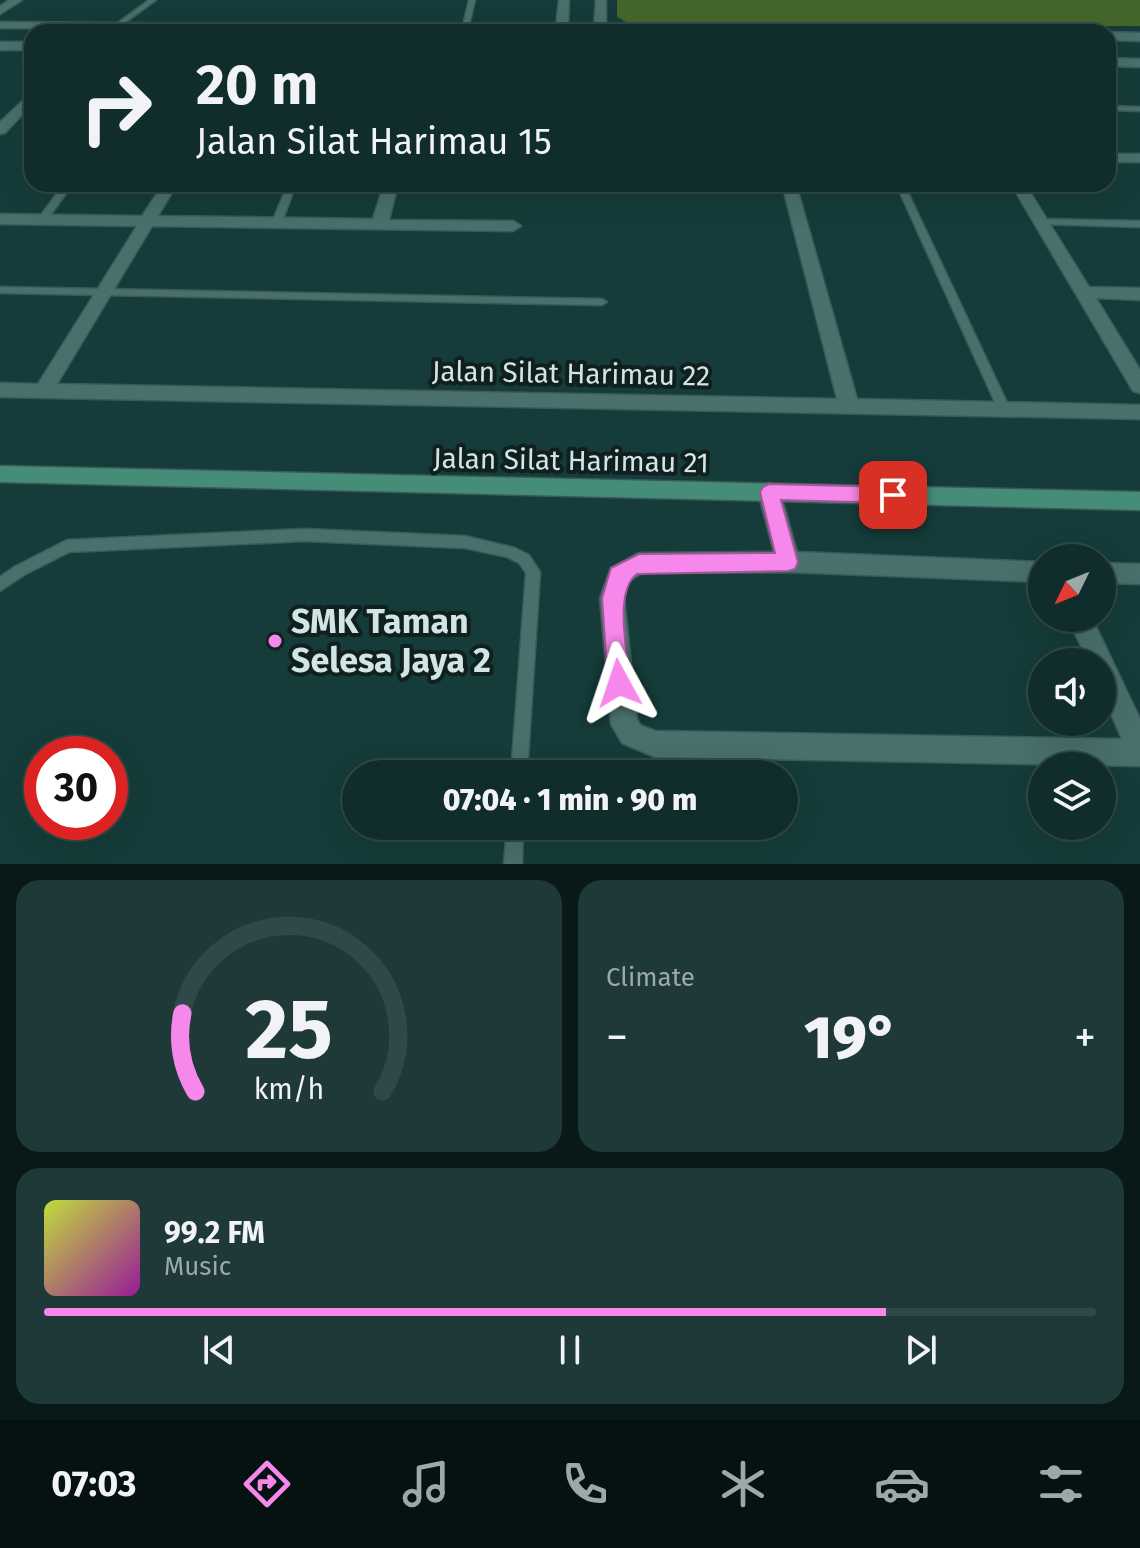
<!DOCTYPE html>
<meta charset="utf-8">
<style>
body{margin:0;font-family:"Fira Sans",sans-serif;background:#1e3938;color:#f1f3f6;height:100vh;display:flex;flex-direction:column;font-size:30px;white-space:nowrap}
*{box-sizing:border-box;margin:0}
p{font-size:26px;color:#9ca8a9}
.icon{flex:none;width:44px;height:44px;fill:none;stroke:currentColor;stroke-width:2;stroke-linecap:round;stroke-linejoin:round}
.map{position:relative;height:864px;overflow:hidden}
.sheet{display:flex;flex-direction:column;gap:16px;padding:16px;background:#091918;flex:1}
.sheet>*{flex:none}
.banner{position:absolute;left:24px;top:24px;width:1092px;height:168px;border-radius:24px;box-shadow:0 8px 32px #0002,0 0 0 2px #304948;background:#102d2c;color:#f1f3f6;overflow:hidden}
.needle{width:52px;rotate:227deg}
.controls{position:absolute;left:1028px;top:544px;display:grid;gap:16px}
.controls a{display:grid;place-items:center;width:88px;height:88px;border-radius:50%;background:#102d2c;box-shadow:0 8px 32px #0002,0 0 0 2px #304948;font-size:40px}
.speed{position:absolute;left:24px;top:736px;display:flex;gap:16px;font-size:40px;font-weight:700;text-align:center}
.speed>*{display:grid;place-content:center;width:104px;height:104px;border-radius:50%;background:#102d2c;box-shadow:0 8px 32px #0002,0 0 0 2px #304948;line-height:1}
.speed .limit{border:12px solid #d22;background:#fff;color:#111}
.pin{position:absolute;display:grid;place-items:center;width:68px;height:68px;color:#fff;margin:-34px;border-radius:16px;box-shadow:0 4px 12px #0006}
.me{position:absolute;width:88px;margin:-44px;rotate:355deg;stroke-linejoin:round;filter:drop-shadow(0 0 6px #0008)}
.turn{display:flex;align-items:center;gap:28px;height:168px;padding:0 40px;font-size:36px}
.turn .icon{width:104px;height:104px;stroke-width:2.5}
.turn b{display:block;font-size:56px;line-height:68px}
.big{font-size:60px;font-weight:800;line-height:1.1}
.sheet .tile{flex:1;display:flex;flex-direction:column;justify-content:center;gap:12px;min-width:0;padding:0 28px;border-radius:24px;background:#1e3938}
.sheet .dial{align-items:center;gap:0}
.dial svg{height:208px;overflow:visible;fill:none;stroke:#304948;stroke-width:7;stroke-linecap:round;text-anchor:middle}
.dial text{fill:#f1f3f6;stroke:none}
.song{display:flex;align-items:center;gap:24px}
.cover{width:96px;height:96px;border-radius:12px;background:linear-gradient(135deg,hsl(70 70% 55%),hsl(300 70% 35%))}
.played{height:8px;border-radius:4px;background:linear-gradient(90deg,#f788eb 80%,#304948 80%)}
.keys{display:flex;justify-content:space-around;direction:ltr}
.heat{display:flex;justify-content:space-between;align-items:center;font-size:44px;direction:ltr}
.sheet .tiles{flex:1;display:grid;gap:16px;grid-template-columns:1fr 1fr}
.tile:last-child{grid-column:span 2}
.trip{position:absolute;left:342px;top:760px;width:456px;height:80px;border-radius:40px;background:#102d2c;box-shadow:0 8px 32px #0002,0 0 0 2px #304948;font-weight:800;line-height:80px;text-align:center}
.tab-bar{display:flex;height:128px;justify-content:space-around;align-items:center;background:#061212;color:#9ca8a9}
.tab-bar .icon{width:56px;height:56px}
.tab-bar .on{color:#f788eb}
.tab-bar b{font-size:36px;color:#f1f3f6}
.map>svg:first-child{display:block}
.green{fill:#45662a}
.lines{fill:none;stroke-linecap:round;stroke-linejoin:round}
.lane-casing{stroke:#3d5957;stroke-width:3}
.street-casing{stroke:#3d5957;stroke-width:3}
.secondary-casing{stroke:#3d5957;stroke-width:3}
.lane{fill:#49706d;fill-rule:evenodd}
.street{fill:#49706d;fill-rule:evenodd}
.secondary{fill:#468d79;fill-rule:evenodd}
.route{fill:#f788eb;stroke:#a15899;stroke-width:2}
.poi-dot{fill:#f788eb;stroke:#10201f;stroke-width:3}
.labels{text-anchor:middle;stroke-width:8;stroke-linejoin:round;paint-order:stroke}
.street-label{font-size:28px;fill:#d1e6e4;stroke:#10201f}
.near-poi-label{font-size:34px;font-weight:bold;fill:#d1e6e4;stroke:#10201f;text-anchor:start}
</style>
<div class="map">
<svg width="1140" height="864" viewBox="0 0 1140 864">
<rect width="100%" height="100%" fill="#153c3a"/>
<path class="green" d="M 617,0 L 1140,0 L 1140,26 L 633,26 L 617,17 Z"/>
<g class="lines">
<g class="lane-casing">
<path id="lane" d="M 149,0 L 156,0 L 119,27 L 115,27 L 115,25 Z
M 469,0 L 475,0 L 468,30 L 465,32 L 462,30 Z
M 1108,106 L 1140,107 L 1140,111 L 1108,110 Z
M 64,184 L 73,184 L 46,221 L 40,221 L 38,219 Z
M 288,184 L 296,184 L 282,222 L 277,225 L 274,224 L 272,222 Z
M 896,184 L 904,184 L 1010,409 L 1008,412 L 1004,413 L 998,409 Z
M 1041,219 L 1140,221 L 1140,227 L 1038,224 L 1038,220 Z
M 0,287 L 602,299 L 607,302 L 602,305 L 0,293 Z
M 305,529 L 465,536 L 515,548 L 529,555 L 540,572 L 527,774 L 511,774 L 526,573 L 519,563 L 507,557 L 465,548 L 305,541 L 69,552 L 24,575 L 0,591 L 0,577 L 14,567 L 67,540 Z
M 507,826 L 523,826 L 522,864 L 504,864 Z"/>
</g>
<g class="street-casing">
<path id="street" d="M 9,0 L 22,0 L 0,14 L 0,6 Z
M 559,0 L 569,0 L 568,27 L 594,28 L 596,0 L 606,0 L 606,28 L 672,29 L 678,32 L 0,28 L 0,22 L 556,27 Z
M 1108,32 L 1140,33 L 1140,41 L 1108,40 Z
M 0,42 L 32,42 L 32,50 L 0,50 Z
M 1108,58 L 1140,59 L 1140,67 L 1108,66 Z
M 32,92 L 32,104 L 5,133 L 0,134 L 0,122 Z
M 1108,154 L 1140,154 L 1140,162 L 1108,162 Z
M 163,184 L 177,184 L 158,216 L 373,219 L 384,184 L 398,184 L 389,220 L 513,221 L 521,226 L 513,231 L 152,226 L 57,384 L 837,399 L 782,184 L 796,184 L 857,399 L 1140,405 L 1140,419 L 0,397 L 0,383 L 38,384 L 137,226 L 0,224 L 0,214 L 142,216 Z
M 1011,184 L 1025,184 L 1089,287 L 1140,288 L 1140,300 L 1096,298 L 1140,370 L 1140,393 L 1133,391 Z
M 769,483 L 777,486 L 780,492 L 797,552 L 1042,562 L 1042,582 L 788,572 L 642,573 L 629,581 L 624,598 L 637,719 L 640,725 L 655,731 L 1122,739 L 1102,694 L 1102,662 L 1088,662 L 1068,618 L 1092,618 L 1140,719 L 1140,766 L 655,757 L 622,743 L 611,724 L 600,598 L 611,568 L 639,553 L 774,552 L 758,492 L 761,486 Z
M 1102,563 L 1140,564 L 1140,584 L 1102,583 Z"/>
</g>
<g class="secondary-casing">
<path id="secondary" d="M 0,466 L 1140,492 L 1140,510 L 0,482 Z"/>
</g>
<use href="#lane" class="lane"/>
<use href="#street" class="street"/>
<use href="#secondary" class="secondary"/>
</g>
<path class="route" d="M 769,484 L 893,487 L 900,489 L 903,495 L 900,501 L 893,503 L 781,500 L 798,562 L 795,569 L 788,571 L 637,574 C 613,591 628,655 630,683 L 627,691 L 619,694 L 611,691 L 608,683 L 602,598 L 611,568 L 639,554 L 775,553 L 760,492 L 763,487 Z"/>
<circle class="poi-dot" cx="275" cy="641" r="8"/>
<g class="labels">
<g class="street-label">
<text transform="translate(571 373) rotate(1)" y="10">Jalan Silat Harimau 22</text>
<text transform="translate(571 460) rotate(1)" y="10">Jalan Silat Harimau 21</text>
</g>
<g class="near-poi-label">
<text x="291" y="633">SMK Taman<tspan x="291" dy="39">Selesa Jaya 2</tspan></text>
</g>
</g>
</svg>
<div class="controls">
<a><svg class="needle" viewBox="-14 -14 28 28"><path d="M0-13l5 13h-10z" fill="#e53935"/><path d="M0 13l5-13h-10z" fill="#9ca8a9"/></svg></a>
<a><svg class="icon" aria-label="sound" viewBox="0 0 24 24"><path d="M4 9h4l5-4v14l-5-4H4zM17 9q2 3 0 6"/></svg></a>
<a><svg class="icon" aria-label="layers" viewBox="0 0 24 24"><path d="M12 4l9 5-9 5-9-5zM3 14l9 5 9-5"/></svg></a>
</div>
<div class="speed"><div class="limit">30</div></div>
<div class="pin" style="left:893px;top:495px;background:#d93025"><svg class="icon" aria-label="arrive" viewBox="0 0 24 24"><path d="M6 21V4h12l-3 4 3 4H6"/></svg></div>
<svg class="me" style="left:619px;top:683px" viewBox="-20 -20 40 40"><path d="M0-17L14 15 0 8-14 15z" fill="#f788eb" stroke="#fff" stroke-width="4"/></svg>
<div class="trip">07:04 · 1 min · 90 m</div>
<div class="banner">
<div class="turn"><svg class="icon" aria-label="right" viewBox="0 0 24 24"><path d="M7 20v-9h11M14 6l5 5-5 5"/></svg><div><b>20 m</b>Jalan Silat Harimau 15</div></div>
</div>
</div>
<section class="sheet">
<div class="tiles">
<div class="tile dial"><svg viewBox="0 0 100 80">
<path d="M14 69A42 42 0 1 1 86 69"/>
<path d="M14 69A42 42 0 0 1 9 39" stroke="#f788eb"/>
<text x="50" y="56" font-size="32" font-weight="700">25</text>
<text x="50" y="72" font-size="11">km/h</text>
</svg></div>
<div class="tile"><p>Climate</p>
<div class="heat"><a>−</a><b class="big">19°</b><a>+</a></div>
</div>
<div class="tile">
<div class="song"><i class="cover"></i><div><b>99.2 FM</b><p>Music</p></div></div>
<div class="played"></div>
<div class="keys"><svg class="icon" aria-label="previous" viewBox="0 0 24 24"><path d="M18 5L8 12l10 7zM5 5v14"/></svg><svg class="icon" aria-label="pause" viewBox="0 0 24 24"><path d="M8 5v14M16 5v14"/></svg><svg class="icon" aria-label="next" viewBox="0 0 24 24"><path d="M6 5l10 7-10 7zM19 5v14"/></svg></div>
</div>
</div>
</section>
<nav class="tab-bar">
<b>07:03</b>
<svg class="icon on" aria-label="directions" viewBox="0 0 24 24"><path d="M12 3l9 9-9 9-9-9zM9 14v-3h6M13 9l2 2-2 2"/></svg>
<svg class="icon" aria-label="music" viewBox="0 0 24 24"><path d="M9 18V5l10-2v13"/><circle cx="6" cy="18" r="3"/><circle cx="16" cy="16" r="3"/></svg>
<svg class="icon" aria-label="phone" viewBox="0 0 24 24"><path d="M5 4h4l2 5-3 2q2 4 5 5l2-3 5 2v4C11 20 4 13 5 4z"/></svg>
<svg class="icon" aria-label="climate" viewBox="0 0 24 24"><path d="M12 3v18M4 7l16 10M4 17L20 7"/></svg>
<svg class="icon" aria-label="car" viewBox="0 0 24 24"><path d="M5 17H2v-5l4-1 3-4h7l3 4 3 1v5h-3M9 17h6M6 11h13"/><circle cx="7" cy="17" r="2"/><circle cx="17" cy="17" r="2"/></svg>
<svg class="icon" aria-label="filters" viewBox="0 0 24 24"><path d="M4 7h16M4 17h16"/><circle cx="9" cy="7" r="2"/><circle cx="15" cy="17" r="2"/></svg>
</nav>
